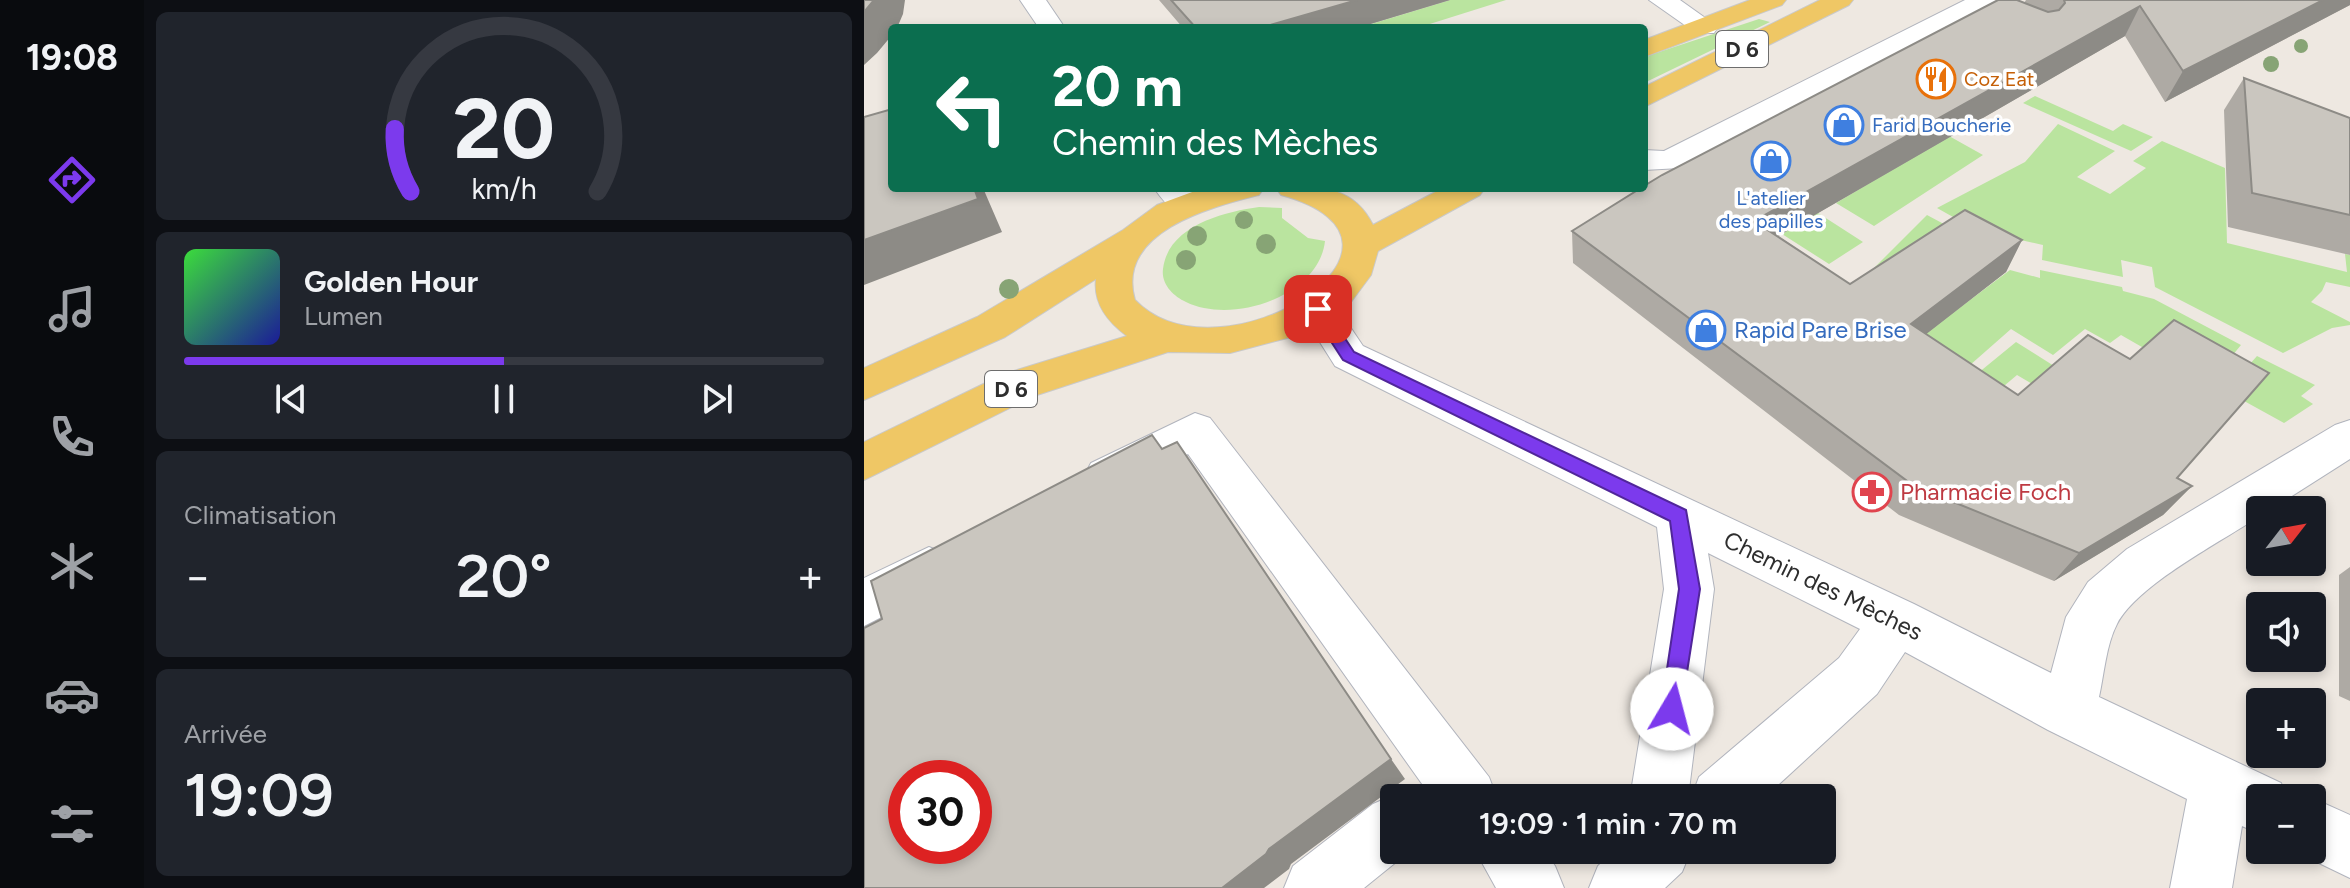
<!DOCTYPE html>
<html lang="fr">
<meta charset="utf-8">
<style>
body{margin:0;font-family:Figtree,sans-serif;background:#20242c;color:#f1f3f6;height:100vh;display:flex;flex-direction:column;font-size:30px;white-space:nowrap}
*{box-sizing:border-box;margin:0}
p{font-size:26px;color:#9ea1a6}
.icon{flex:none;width:44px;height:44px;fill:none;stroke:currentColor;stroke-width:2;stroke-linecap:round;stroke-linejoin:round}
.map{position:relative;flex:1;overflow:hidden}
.details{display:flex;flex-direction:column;gap:12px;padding:12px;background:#0d0f14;width:720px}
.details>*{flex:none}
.banner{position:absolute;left:24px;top:24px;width:760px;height:168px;border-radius:8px;box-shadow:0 4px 12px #0003;background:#0b6e4f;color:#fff;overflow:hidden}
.needle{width:52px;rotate:59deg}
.fabs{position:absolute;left:1382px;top:496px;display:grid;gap:16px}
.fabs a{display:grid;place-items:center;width:80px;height:80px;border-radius:8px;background:#171b24;box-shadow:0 4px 12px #0003;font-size:40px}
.speed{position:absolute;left:24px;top:760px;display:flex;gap:16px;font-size:40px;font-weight:700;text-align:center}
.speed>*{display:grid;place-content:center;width:104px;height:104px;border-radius:50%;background:#171b24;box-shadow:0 4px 12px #0003;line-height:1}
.speed .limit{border:12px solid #d22;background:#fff;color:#111}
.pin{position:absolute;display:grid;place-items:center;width:68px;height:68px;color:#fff;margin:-34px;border-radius:16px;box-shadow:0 4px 12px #0006}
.me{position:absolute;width:88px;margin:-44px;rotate:8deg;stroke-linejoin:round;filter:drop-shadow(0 0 6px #0008)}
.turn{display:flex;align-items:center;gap:28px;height:168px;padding:0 32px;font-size:36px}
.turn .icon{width:104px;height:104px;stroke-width:2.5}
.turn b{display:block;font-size:56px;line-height:68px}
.big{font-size:60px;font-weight:600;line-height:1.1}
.details .card{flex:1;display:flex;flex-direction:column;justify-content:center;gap:12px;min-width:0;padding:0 28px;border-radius:12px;background:#20242c}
.details .dial{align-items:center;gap:0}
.dial svg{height:208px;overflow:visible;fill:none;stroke:#363941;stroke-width:7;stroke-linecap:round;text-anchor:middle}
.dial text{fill:#f1f3f6;stroke:none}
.song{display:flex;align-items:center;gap:24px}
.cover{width:96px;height:96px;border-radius:12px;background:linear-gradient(135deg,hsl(120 70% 55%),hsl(240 70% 35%))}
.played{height:8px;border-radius:4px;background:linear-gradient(90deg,#7c3aed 50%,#363941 50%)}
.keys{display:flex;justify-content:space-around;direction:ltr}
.heat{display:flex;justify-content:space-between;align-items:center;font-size:44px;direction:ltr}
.trip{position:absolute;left:516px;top:784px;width:456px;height:80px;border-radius:8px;background:#171b24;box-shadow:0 4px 12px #0003;font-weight:600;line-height:80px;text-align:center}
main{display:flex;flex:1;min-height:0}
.tabs{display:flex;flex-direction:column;width:144px;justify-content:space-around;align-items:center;background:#090b0e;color:#9ea1a6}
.tabs .icon{width:56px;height:56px}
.tabs .selected{color:#7c3aed}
.tabs b{font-size:36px;color:#f1f3f6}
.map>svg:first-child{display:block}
.green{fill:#bae49f}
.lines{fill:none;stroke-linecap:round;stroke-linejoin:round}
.minor-casing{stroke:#b1b4bd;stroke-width:2}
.major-casing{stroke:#c9c9c9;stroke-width:2}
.minor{fill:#fff;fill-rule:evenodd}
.major{fill:#efc765;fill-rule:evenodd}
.tree{fill:#87a475}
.wall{fill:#aeaaa4}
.shaded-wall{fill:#8d8b86}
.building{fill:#cac6bf;stroke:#8d8b86;stroke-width:2;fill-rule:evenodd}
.route{fill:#7c3aed;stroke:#51269a;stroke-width:2}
.labels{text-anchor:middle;stroke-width:7;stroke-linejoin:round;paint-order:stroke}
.far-food-label{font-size:20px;fill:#c56008;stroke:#fff;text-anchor:start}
.far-shop-label{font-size:20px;fill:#366cbe;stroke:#fff;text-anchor:start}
.shield{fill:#fff;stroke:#6d6d6d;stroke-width:2}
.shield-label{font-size:22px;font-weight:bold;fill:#2e2e2e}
.shop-label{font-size:24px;fill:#366cbe;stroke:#fff;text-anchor:start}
.health-label{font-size:24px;fill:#be3a42;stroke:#fff;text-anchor:start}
.street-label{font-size:24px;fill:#2e2e2e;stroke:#fff}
</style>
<main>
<nav class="tabs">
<b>19:08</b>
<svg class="icon selected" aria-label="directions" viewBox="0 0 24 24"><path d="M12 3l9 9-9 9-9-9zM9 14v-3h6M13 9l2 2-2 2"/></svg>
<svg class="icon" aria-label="music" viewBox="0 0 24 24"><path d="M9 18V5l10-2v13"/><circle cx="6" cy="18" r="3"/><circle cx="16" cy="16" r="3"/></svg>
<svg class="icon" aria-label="phone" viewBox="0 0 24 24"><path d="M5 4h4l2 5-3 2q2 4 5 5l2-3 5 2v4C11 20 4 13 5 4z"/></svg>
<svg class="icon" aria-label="climate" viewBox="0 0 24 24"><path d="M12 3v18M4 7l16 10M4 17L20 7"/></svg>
<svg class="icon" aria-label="car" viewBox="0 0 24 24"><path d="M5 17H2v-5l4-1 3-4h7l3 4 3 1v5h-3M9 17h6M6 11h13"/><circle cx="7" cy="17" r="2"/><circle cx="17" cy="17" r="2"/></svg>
<svg class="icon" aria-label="filters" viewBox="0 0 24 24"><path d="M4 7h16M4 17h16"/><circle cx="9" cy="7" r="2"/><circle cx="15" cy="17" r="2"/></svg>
</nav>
<section class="details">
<div class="card dial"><svg viewBox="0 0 100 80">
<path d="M14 69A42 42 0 1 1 86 69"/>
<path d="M14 69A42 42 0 0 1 8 45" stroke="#7c3aed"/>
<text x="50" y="56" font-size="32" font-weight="700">20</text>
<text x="50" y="72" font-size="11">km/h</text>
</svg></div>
<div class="card">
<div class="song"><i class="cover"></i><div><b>Golden Hour</b><p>Lumen</p></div></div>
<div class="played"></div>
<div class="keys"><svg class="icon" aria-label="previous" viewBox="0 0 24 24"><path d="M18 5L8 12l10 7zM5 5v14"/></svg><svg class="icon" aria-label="pause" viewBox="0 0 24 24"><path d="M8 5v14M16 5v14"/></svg><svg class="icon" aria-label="next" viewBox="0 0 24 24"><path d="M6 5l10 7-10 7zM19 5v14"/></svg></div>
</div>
<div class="card"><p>Climatisation</p>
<div class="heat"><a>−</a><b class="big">20°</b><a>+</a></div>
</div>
<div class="card"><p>Arrivée</p><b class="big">19:09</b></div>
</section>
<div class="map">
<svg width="1486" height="888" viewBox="0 0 1486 888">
<rect width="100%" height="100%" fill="#eee8e1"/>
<path class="green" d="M 586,0 L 642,0 L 553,28 L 494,28 Z
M 895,19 L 906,22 L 780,83 L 780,57 Z
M 1171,96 L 1249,131 L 1259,124 L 1289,137 L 1267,151 L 1159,103 Z
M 1194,124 L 1251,151 L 1213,177 L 1246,194 L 1282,168 L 1269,161 L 1298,141 L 1361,168 L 1363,243 L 1483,272 L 1481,254 L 1486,255 L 1486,287 L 1462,282 L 1458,291 L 1447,302 L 1486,322 L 1486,325 L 1468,328 L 1419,353 L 1291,287 L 1288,267 L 1257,260 L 1259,277 L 1178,260 L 1179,245 L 1152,239 L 1148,250 L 1073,208 L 1161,162 Z
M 1085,136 L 1119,155 L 1010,226 L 972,203 Z
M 395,207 L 418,208 L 418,218 L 444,238 L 461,241 C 455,296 369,325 322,302 C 309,296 297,284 299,269 C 304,226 359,212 395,207 Z
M 954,213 L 999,242 L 965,264 L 918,234 Z
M 1063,215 L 1106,238 L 1090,312 L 1146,270 L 1176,278 L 1176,270 L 1258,287 L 1259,291 L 1290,299 L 1377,345 L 1354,373 L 1318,370 L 1257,335 L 1246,343 L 1221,329 L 1189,355 L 1147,329 L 1089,380 L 990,288 Z
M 1152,342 L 1198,371 L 1177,389 L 1153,375 L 1121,402 L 1097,387 Z
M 1393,356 L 1451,385 L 1437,396 L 1449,404 L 1420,423 L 1362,391 Z"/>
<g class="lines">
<g class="minor-casing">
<path id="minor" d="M 156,0 L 182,0 L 201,28 L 175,28 Z
M 785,0 L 816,0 L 854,27 L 850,33 L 832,33 Z
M 1101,0 L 1134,0 L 1130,5 L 816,168 L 780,170 L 780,150 L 800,151 Z
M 290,188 L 326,188 L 339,204 L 334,211 C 312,217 302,205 290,188 Z
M 454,296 L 468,300 L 499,346 L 1050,604 L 1187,673 L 1202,617 L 1224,582 L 1263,549 L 1471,425 L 1486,420 L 1486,459 L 1406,510 L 1396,510 L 1396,516 C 1358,541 1273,585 1253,624 C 1242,645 1240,675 1235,697 L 1417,783 L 1423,798 L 1396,798 L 1396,834 L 1378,826 L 1368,888 L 1306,888 L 1323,799 L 1184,730 L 1041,652 L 1013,694 L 900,798 L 827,798 L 835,777 L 975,658 L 996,629 L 844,553 L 850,589 L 824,798 L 766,798 L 800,589 L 793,527 L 471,366 L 435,309 L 440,300 Z
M 331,413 L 346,418 L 625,777 L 633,798 L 568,798 L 324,454 C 296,469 259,500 227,489 L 220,476 L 227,463 Z
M 65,547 L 82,554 L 90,569 L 82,584 L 0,626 L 0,578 Z
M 530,795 L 537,798 L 530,798 L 530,850 L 547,850 L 500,888 L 420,888 L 429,866 L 509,804 Z
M 1448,798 L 1486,815 L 1486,878 L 1428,850 L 1448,850 Z
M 611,850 L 680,850 L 691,866 L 700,888 L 632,888 Z
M 751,850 L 827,850 L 818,872 L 801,888 L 725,888 L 734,866 Z"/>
</g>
<g class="major-casing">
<path id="major" d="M 886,0 L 922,0 L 918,5 L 780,57 L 780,40 Z
M 956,0 L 989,0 L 985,5 L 780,107 L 780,87 Z
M 339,188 L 400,188 L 395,195 C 348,207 251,231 271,300 C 356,388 589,242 417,195 L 412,188 C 453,188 487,182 509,225 L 579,188 L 621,188 L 616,195 L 514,251 L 507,275 L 487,302 L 465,319 L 431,336 L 366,353 L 304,352 L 170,396 L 0,480 L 0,442 L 140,374 L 263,336 C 244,322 229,304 232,279 L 141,337 L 0,400 L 0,368 L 113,317 L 259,230 L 293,205 Z"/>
</g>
<use href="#minor" class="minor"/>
<use href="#major" class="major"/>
</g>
<g class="tree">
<circle cx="1437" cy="46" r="7"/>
<circle cx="1407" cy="64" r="8"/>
<circle cx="380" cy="220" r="9"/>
<circle cx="333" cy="236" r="10"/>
<circle cx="402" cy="244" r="10"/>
<circle cx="322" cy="260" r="10"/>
<circle cx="145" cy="289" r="10"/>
</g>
<path class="wall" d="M 295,0 L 586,0 L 493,28 L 319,28 Z
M 1162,0 L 1486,0 L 1486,5 L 1301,102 L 1261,36 L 914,236 L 986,284 L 1158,240 L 1142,272 L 1062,334 L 1154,395 L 1328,486 L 1299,515 L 1190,581 L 1035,515 L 709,263 L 708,231 L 1160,3 Z
M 1380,78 L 1486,118 L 1486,255 L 1364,227 L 1360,110 Z
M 1486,567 L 1486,701 L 1475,696 L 1475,575 Z"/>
<path class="shaded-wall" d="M 10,0 L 41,0 L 39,14 L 33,28 L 28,28 L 28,35 L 13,53 L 0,65 L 0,12 Z
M 493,0 L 586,0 L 493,28 L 396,28 Z
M 1459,0 L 1486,0 L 1486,5 L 1301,102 L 1319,71 Z
M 1276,6 L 1261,36 L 885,253 L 890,221 Z
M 110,188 L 119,188 L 138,232 L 0,285 L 0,240 Z
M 1158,240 L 1142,272 L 1034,356 L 1047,324 Z
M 1328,486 L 1299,515 L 1190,581 L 1215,553 Z
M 527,759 L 541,779 L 427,864 L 425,869 L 400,888 L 358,888 L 405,849 Z"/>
<path class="building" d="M 0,0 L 10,0 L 0,12 Z
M 307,0 L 493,0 L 396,28 L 332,28 Z
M 1134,0 L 1153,0 L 1184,12 L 1195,10 L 1201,3 L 1200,0 L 1459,0 L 1319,71 L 1276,6 L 890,221 L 986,284 L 1101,210 L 1158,240 L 1047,324 L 1154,395 L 1224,335 L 1266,359 L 1310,320 L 1405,373 L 1313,478 L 1328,486 L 1215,553 L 1050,486 L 708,231 L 777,188 L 780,188 L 780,186 L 798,175 Z
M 1380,78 L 1486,118 L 1486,215 L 1388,193 Z
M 28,109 L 28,188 L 110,188 L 114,199 L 0,240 L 0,117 Z
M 288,435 L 298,449 L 313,442 L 527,759 L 405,849 L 402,854 L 358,888 L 0,888 L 0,628 L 18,619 L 7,581 ZM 42,778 L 110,778 L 110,846 L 42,846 Z"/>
<path class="route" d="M 454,303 L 459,305 L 490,352 L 822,510 L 836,589 L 816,717 L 808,720 L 800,717 L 797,709 L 815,589 L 806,521 L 479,360 L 446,309 Z"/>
<defs>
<g id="restaurant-ring" transform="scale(2)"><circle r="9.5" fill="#fff" stroke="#e8710a" stroke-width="1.5"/><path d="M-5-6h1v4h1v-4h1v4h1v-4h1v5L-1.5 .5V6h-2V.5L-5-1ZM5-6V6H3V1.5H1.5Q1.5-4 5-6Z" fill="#e8710a"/></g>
<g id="shop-ring" transform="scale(2)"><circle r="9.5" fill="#fff" stroke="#3f7fe0" stroke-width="1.5"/><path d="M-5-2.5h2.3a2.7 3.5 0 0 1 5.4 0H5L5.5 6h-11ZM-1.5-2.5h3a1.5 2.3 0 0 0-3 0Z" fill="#3f7fe0"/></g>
<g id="pharmacy-ring" transform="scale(2)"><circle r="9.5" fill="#fff" stroke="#e0444e" stroke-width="1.5"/><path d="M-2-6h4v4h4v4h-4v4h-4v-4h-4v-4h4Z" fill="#e0444e"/></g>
</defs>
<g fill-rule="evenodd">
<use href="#restaurant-ring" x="1072" y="79"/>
<use href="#shop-ring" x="980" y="125"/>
<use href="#shop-ring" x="907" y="161"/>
<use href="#shop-ring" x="842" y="330"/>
<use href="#pharmacy-ring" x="1008" y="492"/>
</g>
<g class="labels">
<g class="far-food-label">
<text x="1100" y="86">Coz Eat</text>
</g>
<g class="far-shop-label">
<text x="1008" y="132">Farid Boucherie</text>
<text x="907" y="205" text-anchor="middle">L'atelier<tspan x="907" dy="23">des papilles</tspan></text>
</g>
<g class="shield">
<rect x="852" y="31" width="52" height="36" rx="6"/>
<rect x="121" y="371" width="52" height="36" rx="6"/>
</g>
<g class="shield-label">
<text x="878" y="57">D 6</text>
<text x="147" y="397">D 6</text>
</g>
<g class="shop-label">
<text x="870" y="338">Rapid Pare Brise</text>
</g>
<g class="health-label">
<text x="1036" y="500">Pharmacie Foch</text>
</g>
<g class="street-label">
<text transform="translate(959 586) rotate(26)" y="8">Chemin des Mèches</text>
</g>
</g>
</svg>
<div class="fabs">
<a><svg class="needle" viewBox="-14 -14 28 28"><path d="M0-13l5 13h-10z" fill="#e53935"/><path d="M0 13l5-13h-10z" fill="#9ea1a6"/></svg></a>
<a><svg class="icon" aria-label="sound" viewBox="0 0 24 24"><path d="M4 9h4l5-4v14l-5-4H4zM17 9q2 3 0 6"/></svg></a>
<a>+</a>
<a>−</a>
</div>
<div class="speed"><div class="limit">30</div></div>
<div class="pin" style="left:454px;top:309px;background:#d93025"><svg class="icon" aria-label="arrive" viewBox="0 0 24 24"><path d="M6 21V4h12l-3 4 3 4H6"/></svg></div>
<svg class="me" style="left:808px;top:709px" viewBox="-20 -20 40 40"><circle r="19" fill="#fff"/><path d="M0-13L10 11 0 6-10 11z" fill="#7c3aed"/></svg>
<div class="trip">19:09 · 1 min · 70 m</div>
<div class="banner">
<div class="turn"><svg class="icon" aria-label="left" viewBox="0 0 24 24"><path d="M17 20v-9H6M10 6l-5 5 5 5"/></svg><div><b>20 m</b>Chemin des Mèches</div></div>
</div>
</div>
</main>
